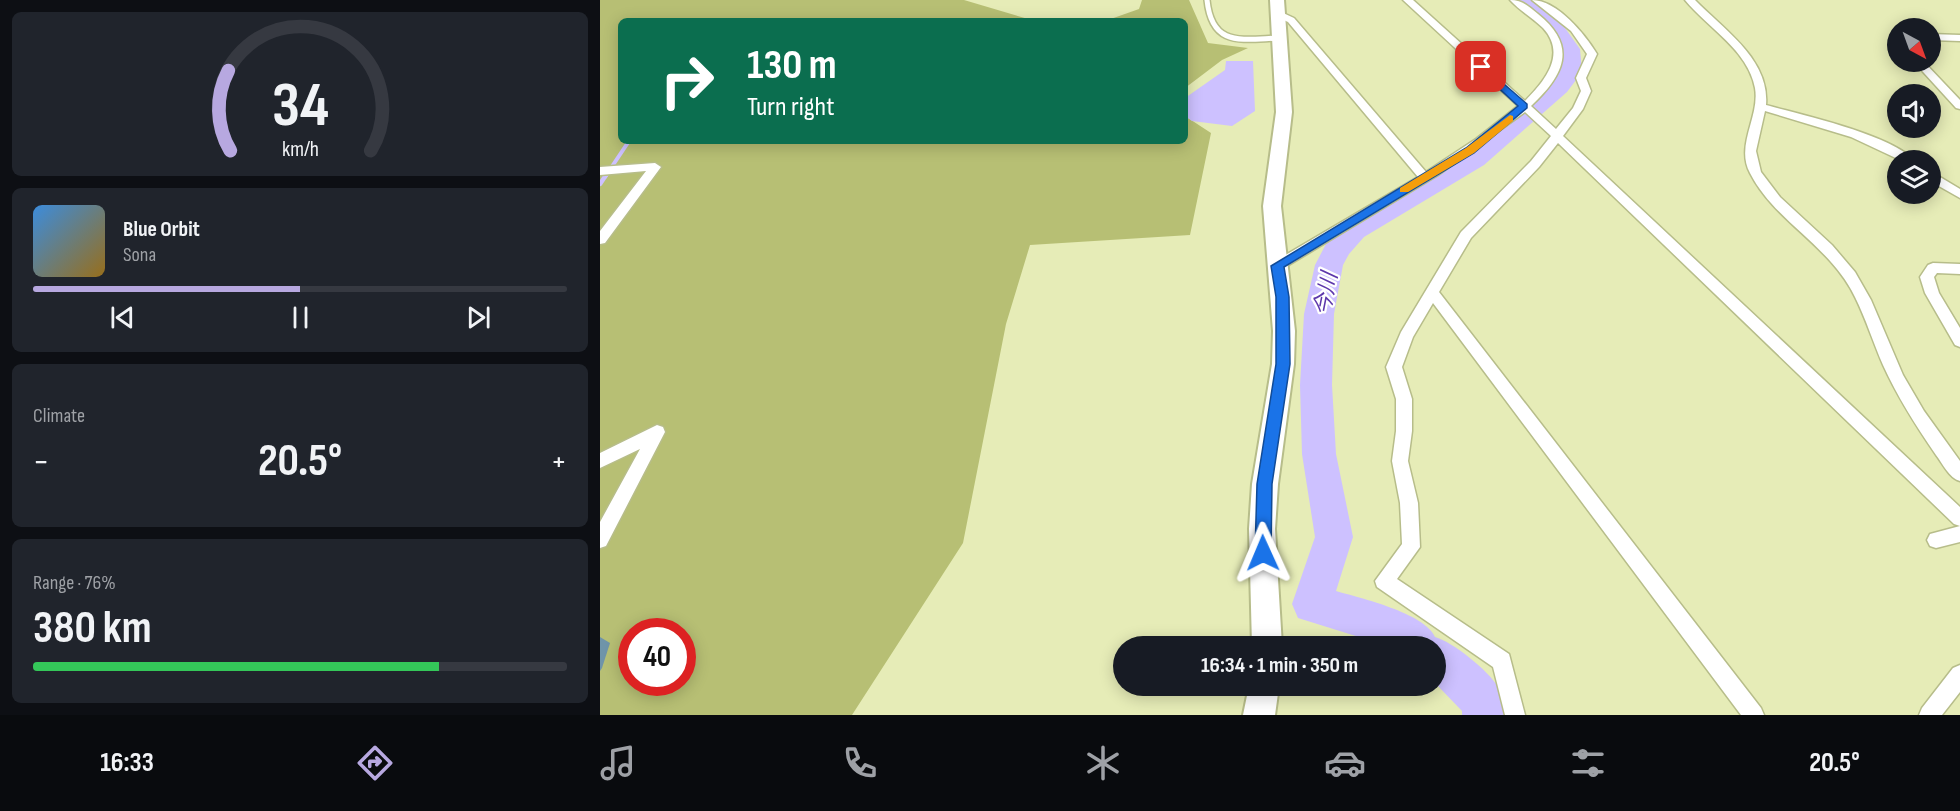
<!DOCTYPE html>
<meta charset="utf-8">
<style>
body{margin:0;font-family:"Sofia Sans Condensed","Noto Sans JP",sans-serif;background:#20242c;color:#f1f3f6;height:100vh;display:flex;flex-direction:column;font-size:22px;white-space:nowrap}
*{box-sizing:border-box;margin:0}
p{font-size:20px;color:#9ea1a6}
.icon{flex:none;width:33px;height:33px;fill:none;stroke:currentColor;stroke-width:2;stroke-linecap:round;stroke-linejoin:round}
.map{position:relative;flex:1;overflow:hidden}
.panel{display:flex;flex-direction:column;gap:12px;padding:12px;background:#0d0f14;width:600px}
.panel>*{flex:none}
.guide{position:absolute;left:18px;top:18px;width:570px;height:126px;border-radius:9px;box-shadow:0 3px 15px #0003;background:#0b6e4f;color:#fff;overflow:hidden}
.needle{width:39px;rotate:139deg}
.controls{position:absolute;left:1287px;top:18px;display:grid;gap:12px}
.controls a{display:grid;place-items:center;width:54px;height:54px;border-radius:50%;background:#171b24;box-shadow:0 3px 15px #0003;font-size:30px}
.speed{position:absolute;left:18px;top:618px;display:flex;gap:12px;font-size:30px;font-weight:700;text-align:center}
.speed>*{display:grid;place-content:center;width:78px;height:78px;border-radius:50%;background:#171b24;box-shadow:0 3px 15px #0003;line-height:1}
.speed .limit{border:9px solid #d22;background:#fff;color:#111}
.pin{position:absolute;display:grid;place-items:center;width:51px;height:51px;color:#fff;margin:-26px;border-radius:12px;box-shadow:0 3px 9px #0006}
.me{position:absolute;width:66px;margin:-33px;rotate:359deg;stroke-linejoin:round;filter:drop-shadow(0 0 4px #0008)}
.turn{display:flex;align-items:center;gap:21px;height:126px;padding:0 30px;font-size:27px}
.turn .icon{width:78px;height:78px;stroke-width:2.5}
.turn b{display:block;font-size:42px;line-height:51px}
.big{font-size:45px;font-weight:700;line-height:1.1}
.panel .tile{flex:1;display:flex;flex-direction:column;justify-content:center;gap:9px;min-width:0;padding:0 21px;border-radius:9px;background:#20242c}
.panel .dial{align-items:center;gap:0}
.dial svg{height:156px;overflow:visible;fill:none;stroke:#363941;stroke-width:7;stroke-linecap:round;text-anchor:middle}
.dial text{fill:#f1f3f6;stroke:none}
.song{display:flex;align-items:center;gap:18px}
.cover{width:72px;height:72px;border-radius:9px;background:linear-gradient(135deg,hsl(210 70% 55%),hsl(40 70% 35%))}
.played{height:6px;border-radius:3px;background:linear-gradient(90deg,#b7a8e0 50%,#363941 50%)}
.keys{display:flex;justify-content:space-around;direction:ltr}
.heat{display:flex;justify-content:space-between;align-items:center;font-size:33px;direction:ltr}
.charge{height:9px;border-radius:4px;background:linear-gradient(90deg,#34c759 76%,#363941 0)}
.trip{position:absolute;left:513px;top:636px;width:333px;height:60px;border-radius:30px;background:#171b24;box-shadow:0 3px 15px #0003;font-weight:700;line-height:60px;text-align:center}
.dock{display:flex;height:96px;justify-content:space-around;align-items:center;background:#090b0e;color:#9ea1a6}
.dock .icon{width:42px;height:42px}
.dock .active{color:#b7a8e0}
.dock b{font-size:27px;color:#f1f3f6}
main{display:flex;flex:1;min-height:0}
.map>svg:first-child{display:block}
.green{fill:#b7bf74;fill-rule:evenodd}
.water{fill:#cdc1ff}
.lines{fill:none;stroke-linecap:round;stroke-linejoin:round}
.stream-far1{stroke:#cdc1ff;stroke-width:4}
.stream{stroke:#cdc1ff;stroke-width:4.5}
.river{fill:#cdc1ff;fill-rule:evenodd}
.lane-casing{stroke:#b7bd8a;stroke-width:8}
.street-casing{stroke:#b7bd8a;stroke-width:3}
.secondary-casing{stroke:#b7bd8a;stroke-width:4}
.lane{stroke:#fff;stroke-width:5}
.street{fill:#fff;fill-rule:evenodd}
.secondary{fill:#fff;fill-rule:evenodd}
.shaded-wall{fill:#6f94a9}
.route{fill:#1a73e8;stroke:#114b97;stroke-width:1.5}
.slow{fill:#f59e0b}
.labels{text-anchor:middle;stroke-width:4.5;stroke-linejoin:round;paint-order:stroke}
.water-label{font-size:22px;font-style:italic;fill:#5d37ab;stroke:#fff}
</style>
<main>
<section class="panel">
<div class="tile dial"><svg viewBox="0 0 100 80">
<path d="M14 69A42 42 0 1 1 86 69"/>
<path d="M14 69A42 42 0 0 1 13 28" stroke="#b7a8e0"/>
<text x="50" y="56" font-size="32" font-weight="700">34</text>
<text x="50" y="72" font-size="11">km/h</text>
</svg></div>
<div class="tile">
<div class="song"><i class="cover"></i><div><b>Blue Orbit</b><p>Sona</p></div></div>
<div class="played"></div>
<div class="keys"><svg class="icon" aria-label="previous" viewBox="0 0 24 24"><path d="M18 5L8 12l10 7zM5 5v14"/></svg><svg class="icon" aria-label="pause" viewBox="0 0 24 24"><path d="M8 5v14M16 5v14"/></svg><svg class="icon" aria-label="next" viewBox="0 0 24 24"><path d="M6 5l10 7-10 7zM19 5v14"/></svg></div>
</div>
<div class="tile"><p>Climate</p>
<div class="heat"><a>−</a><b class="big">20.5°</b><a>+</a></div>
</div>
<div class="tile"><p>Range · 76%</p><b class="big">380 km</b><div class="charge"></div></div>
</section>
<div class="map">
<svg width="1360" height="715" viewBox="0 0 1360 715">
<rect width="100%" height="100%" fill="#e6ecb7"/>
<path class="green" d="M 0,0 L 364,0 L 435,21 L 21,21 L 21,141 L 585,141 L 585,116 L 611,133 L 590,235 L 430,245 L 406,324 L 363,543 L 252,715 L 0,715 ZM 32,632 L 82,632 L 82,682 L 32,682 Z
M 542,0 L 589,0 L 608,43 L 648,48 L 622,60 L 585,88 L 585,21 L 505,21 L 539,9 Z"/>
<path class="water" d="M 626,61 L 653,61 L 655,111 L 632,126 L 592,121 L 585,116 L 585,98 L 625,70 Z"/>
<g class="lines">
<path class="stream-far1" d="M 5,177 L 29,141"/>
<path class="stream" d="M 0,184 L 6,175"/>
<path class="river" d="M 915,0 L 936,0 L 960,21 L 980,49 L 982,72 L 967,92 L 884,165 L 764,237 L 749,254 L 743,265 L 734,314 L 732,385 L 736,454 L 753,537 L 736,591 C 760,598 825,613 835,637 C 853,642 889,671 898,687 C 903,696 904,705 906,715 L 862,715 L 862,711 L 836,684 L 836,646 L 782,646 L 775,642 L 698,618 L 692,604 L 715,537 L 702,454 L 700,385 L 704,314 L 715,265 L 727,242 L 744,225 L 866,155 L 951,82 L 960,71 L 960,49 L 946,29 Z"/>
<g class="lane-casing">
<path id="lane" d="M 607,0 C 612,48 642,39 680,38"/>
</g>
<g class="street-casing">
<path id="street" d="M 803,0 L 813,0 L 925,101 C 945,81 967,54 943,28 C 933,18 920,11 910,0 C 923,0 929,7 938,14 C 979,47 963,76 931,106 L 956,129 L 973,108 L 981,91 L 976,78 L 987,54 L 971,31 L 932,0 C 957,0 985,34 997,54 L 986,78 L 991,91 L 983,109 L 963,136 L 1360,507 L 1360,542 L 1336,548 L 1330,546 L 1327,540 L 1330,534 L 1360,526 L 1354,524 L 958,143 L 939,167 L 871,238 L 839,292 L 1161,708 L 1164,715 L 1141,715 L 833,303 L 813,337 L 802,367 L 812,399 L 812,431 L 808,461 L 818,503 L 820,547 L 797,579 L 909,654 L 925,715 L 905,715 L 893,667 L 777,587 L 775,581 L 802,544 L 800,503 L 792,461 L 796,431 L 796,399 L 786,367 L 801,332 L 861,232 L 931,161 L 951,136 L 925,112 L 838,175 L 682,269 L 672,269 L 670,266 L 672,263 L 818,177 L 688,22 L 675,16 L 675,12 L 681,12 L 694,18 L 826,172 L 876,139 L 918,106 Z
M 1085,0 L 1095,0 C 1123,29 1170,59 1166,105 C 1202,115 1289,134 1314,160 L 1300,160 L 1251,137 L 1165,111 L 1156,151 L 1161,172 L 1180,197 L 1232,245 L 1255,272 L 1271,300 L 1303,375 L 1324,411 L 1360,461 L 1360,481 C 1349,478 1343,464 1336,455 C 1316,426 1297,396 1283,365 C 1273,342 1266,319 1255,297 C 1230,245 1175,222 1150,173 C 1135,145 1160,117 1155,88 C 1148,50 1108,28 1085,0 Z
M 1330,34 L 1360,35 L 1360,41 L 1330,40 Z
M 1314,62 L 1324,62 L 1360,100 L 1360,109 L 1356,108 Z
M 55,163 L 61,167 L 5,243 L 0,244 L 0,231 L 46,171 L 0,175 L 0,167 Z
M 1330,171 L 1360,189 L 1360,198 L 1330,181 Z
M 1333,263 L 1360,264 L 1360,274 L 1337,273 L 1334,277 L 1339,293 L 1360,328 L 1360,347 L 1355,345 L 1325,293 L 1320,277 L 1328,265 Z
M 57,425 L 63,427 L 65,432 L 6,546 L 0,548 L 0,522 L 40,449 L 0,468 L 0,453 Z
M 1360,665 L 1360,692 L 1342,715 L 1319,715 L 1322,708 L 1353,668 Z"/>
</g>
<g class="secondary-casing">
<path id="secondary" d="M 670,0 L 684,0 L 692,112 L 681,206 L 695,331 L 694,364 L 678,484 L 675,529 L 682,646 L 652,646 L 649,529 L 652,484 L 672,364 L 673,331 L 663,206 L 676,112 Z
M 649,686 L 679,686 L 675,715 L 643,715 Z"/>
</g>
<use href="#lane" class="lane"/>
<use href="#street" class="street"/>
<use href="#secondary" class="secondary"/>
</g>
<path class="shaded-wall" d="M 0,637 L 10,643 L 2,668 L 0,671 Z"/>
<path class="route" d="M 881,64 L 927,104 L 927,108 L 874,153 L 684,267 L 689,297 L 690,364 L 672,484 L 671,553 L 669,558 L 663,560 L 657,558 L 655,553 L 657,484 L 676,364 L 676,297 L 671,266 L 866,148 L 918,106 L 878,69 L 877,67 Z"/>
<path class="slow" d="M 910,115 L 913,116 L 913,121 L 874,153 L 808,192 L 800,192 L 800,188 L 866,148 Z"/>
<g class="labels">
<g class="water-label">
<text transform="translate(725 294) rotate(-79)" y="8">今川</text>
</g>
</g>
</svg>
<div class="controls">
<a><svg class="needle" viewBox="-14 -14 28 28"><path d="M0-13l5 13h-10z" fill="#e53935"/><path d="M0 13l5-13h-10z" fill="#9ea1a6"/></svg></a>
<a><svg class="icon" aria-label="sound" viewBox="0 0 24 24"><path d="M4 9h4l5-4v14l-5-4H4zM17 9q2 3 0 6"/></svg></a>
<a><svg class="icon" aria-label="layers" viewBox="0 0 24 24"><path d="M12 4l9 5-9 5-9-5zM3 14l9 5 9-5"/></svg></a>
</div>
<div class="speed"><div class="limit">40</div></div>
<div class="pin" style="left:881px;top:67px;background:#d93025"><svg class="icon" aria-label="arrive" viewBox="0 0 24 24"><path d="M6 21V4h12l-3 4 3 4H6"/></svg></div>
<svg class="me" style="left:663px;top:553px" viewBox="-20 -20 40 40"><path d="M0-17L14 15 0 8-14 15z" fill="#1a73e8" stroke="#fff" stroke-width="4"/></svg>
<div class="trip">16:34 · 1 min · 350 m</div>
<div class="guide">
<div class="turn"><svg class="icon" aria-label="right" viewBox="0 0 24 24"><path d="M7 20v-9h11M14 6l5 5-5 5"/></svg><div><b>130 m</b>Turn right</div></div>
</div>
</div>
</main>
<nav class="dock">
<b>16:33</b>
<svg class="icon active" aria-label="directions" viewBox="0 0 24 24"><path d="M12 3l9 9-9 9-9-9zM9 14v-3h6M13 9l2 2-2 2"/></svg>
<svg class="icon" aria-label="music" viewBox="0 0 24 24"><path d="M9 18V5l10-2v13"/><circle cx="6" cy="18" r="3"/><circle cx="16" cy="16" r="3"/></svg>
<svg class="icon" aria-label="phone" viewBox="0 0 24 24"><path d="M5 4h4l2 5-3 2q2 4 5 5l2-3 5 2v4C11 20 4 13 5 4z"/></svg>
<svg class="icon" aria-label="climate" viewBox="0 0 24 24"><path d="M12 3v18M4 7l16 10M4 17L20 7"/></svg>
<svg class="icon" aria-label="car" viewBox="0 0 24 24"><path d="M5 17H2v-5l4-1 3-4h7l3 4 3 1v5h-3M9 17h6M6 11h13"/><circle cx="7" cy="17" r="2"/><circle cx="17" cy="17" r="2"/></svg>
<svg class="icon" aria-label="filters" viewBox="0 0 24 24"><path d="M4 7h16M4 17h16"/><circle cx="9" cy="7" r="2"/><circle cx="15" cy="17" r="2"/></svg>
<b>20.5°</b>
</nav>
